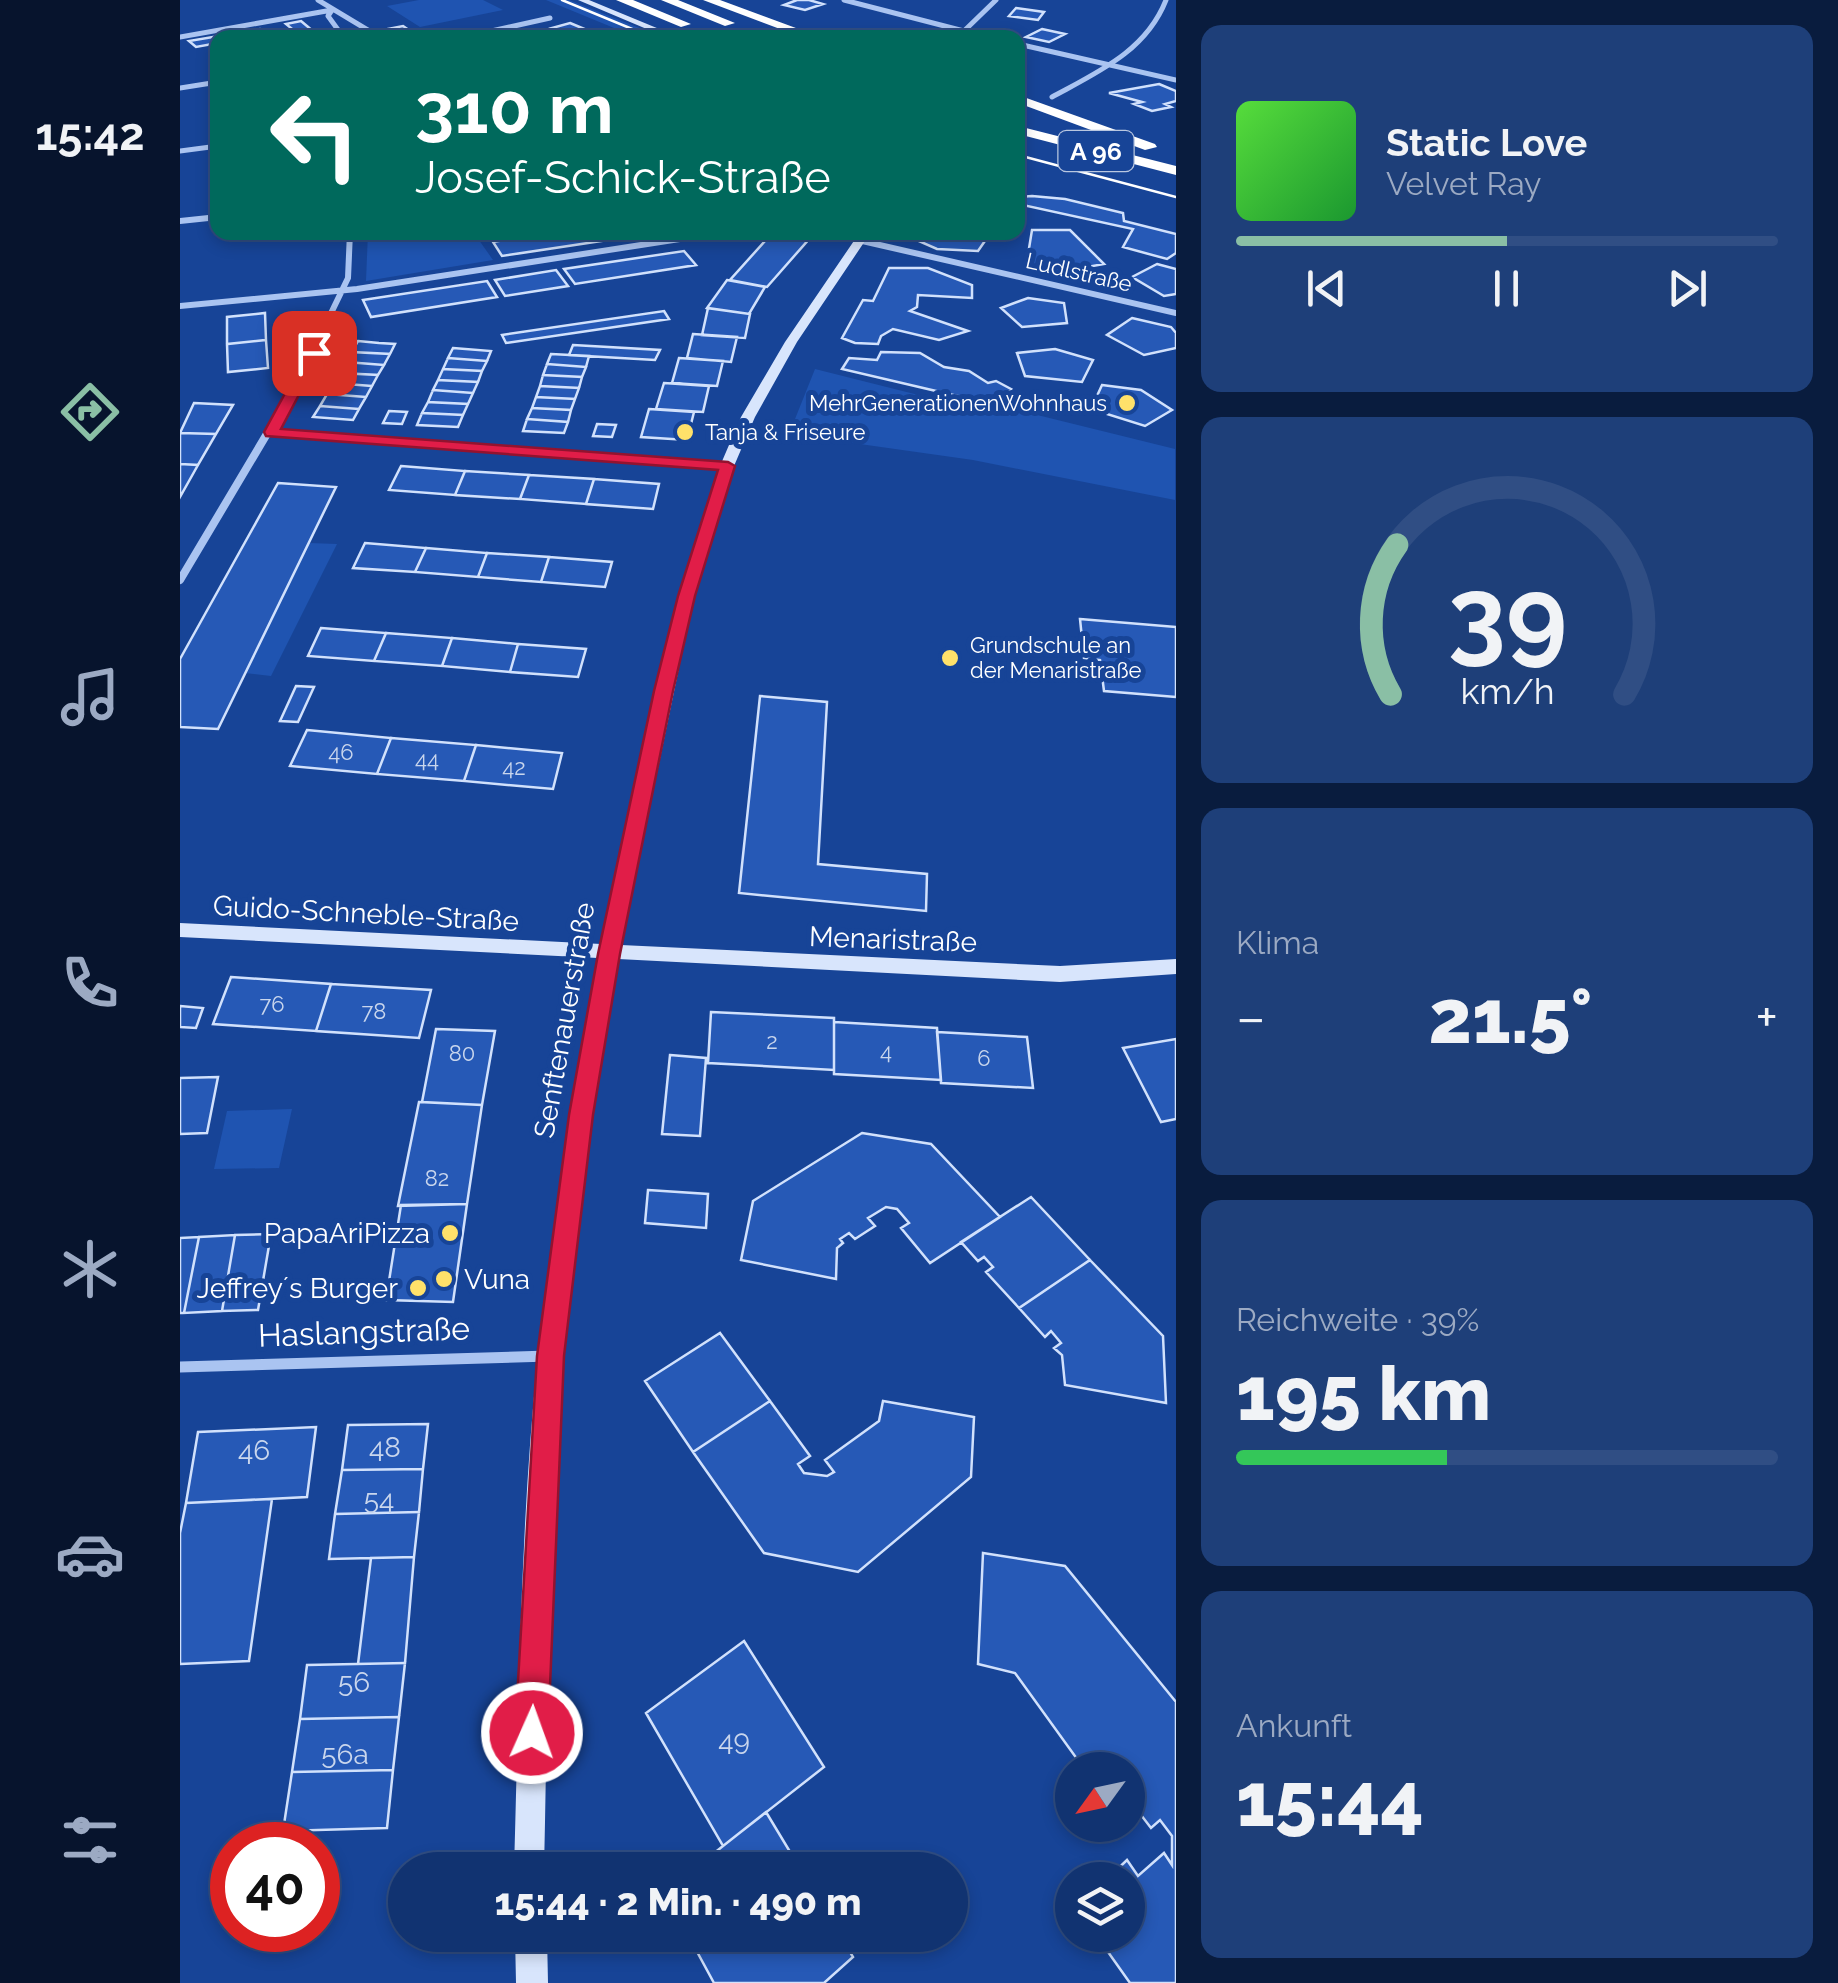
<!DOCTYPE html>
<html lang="de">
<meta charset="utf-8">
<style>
body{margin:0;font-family:Raleway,sans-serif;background:#1e3f79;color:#f1f3f6;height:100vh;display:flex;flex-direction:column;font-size:38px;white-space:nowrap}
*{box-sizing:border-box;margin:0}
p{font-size:32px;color:#9caac3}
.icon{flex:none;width:55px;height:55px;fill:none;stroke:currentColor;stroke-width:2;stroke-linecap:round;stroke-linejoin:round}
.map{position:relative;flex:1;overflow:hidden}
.side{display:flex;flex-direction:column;gap:25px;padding:25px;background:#091c3e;width:662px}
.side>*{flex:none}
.guide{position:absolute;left:30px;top:30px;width:815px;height:210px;border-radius:20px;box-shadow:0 5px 15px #0003,0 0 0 2px #304e84;background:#00695c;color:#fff;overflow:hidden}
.needle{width:65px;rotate:237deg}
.buttons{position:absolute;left:875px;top:1752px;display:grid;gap:20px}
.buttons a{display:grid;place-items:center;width:90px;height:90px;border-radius:50%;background:#113371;box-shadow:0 5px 15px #0003,0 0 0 2px #304e84;font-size:50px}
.speed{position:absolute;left:30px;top:1822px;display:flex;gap:20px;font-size:50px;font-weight:700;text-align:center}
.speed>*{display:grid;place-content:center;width:130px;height:130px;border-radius:50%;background:#113371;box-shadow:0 5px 15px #0003,0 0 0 2px #304e84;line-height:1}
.speed .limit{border:15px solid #d22;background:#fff;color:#111}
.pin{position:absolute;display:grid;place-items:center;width:85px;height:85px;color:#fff;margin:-42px;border-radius:20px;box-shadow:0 5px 15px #0006}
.me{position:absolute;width:110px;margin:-55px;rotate:2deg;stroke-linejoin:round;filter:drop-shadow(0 0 8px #0008)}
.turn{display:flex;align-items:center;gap:35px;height:210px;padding:0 40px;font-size:45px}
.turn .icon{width:130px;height:130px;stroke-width:2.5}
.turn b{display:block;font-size:70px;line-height:85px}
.big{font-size:75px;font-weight:800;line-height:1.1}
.side .widget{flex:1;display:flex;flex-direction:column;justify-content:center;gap:15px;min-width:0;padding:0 35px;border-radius:20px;background:#1e3f79}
.side .dial{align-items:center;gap:0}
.dial svg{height:260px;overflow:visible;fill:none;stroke:#304e84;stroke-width:7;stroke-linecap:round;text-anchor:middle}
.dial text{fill:#f1f3f6;stroke:none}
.song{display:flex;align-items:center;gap:30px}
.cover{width:120px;height:120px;border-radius:15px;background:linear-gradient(135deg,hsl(110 70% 55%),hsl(130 70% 35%))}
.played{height:10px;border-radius:5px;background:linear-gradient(90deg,#8abfa5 50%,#304e84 50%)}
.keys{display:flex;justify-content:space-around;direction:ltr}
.heat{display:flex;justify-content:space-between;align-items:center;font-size:55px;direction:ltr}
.charge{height:15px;border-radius:8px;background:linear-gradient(90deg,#34c759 39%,#304e84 0)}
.trip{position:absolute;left:208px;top:1852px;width:580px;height:100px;border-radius:50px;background:#113371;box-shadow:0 5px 15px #0003,0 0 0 2px #304e84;font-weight:800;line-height:100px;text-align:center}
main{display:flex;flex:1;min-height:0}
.dock{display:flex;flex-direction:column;width:180px;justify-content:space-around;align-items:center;background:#07142d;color:#9caac3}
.dock .icon{width:70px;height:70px}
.dock .active{color:#8abfa5}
.dock b{font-size:45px;color:#f1f3f6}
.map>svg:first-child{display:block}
.green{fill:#1f54b1}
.building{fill:#2659b6;stroke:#d1e1fc;stroke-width:2.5}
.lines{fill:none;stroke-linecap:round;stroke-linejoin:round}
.street-far3{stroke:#aac4f1;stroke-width:5}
.street-far2{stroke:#aac4f1;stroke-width:6}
.street-far1{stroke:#aac4f1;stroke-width:8}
.street{stroke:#aac4f1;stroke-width:11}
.secondary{fill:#d8e5fc;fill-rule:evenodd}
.highway{fill:#fff;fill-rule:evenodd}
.tram{stroke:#fff;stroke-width:2.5}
.route{fill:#e11d48;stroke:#92132f;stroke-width:2.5}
.poi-dot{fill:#ffe16a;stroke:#174497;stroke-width:4}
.labels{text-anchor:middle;stroke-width:10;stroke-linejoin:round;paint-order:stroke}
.far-street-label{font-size:22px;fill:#fff;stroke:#174497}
.far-poi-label{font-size:22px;fill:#fff;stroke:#174497;text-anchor:start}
.number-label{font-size:22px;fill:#c9d6ed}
.shield{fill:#174497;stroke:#b9c7e0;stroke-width:2.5}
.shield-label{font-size:25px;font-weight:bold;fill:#fff}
.street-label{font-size:28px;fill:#fff;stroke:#174497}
.poi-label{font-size:28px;fill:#fff;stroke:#174497;text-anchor:end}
.near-number-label{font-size:28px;fill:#c9d6ed}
.near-street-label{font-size:32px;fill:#fff;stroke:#174497}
</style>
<main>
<nav class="dock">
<b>15:42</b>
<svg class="icon active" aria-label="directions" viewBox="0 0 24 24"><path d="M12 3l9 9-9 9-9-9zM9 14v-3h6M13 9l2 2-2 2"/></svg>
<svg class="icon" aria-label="music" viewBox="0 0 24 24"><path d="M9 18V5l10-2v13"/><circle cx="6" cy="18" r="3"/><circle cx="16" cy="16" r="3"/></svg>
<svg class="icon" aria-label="phone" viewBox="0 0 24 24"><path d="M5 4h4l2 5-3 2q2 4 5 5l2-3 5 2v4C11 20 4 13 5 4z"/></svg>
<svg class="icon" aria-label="climate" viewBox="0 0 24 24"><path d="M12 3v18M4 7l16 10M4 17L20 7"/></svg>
<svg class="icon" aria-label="car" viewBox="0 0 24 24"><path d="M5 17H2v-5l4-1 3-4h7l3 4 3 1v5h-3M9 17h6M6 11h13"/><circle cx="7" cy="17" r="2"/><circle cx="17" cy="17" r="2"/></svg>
<svg class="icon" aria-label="filters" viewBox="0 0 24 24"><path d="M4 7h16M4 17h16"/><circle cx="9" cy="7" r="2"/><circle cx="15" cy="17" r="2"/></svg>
</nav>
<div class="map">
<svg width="996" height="1983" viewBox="0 0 996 1983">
<rect width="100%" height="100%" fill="#174497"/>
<path class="green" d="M 239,0 L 303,0 L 323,10 L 240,27 L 207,6 Z
M 366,0 L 389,0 L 482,37 L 456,37 Z
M 188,232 L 294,233 L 313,260 L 186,281 Z
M 635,369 L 822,416 L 833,409 L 995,449 L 995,500 L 793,460 L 609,434 Z
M 129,543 L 157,544 L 91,676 L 65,673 Z
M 112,1109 L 99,1168 L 34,1169 L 47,1111 Z"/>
<path class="building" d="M 617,0 L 629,0 L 643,4 L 625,10 L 604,5 Z
M 836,8 L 864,12 L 858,20 L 829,16 Z
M 121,21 L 140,37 L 141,38 L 123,38 L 106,24 Z
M 390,23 L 426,38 L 396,38 L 372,28 Z
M 223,26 L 236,35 L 214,38 L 203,30 Z
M 80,29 L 87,34 L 38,38 L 38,43 L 16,47 L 9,41 Z
M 862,29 L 885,34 L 869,42 L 846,37 Z
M 979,84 L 996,91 L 996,101 L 985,104 L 991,107 L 972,111 L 954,104 L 962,102 L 929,93 Z
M 852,196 L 885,199 L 943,213 L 944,221 L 996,234 L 996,253 L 987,259 L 943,247 L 953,229 L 838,204 L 841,202 L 838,197 Z
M 852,230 L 890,230 L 924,264 L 874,273 L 846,267 Z
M 369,232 L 481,232 L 322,256 L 313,242 Z
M 593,232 L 630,238 L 587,287 L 550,280 Z
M 742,232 L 794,232 L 807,238 L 798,251 L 757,249 L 734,239 Z
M 504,251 L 516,265 L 395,284 L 384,269 Z
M 977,264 L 996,269 L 996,294 L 984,296 L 952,277 Z
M 709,268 L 748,268 L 792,285 L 792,298 L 738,295 L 737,307 L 730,311 L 788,331 L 759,340 L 713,329 L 701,336 L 698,344 L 675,343 L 662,338 L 683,300 L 693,301 Z
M 376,270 L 388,286 L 325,296 L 315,280 Z
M 547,280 L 585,287 L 569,314 L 527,308 Z
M 307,281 L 317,297 L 191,317 L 183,300 Z
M 848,298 L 884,303 L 887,323 L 842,327 L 821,308 Z
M 528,308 L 570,314 L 565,338 L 522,335 Z
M 484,311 L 489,319 L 326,343 L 322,335 Z
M 85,313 L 86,340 L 47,344 L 47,317 Z
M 952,318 L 991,327 L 996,333 L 996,348 L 964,355 L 927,335 Z
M 513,334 L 557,337 L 551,362 L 507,358 Z
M 86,340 L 88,368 L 48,372 L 47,344 Z
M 178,341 L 199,343 L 215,344 L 210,354 L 172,352 Z
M 393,345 L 480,350 L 475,360 L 389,355 Z
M 273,348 L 311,351 L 307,361 L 268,358 Z
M 875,349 L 913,360 L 902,382 L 845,376 L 837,353 Z
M 172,352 L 210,354 L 204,365 L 166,362 Z
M 701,352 L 740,353 L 764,367 L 789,371 L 808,383 L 816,381 L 831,389 L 816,405 L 662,369 L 669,358 L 697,360 Z
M 371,354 L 409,356 L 406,367 L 367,364 Z
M 268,358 L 307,361 L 302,371 L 263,369 Z
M 499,358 L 543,361 L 537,386 L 492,383 Z
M 166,362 L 204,365 L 198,375 L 160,373 Z
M 367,364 L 406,367 L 402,377 L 363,375 Z
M 263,369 L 302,371 L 298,382 L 258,380 Z
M 160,373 L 198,375 L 192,386 L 153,383 Z
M 363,375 L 402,377 L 399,388 L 360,386 Z
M 258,380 L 298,382 L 293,393 L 253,390 Z
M 153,383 L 192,386 L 186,397 L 147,394 Z
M 484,383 L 529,386 L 523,412 L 476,409 Z
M 922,385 L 961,390 L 992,410 L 965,426 L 911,409 Z
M 360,386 L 399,388 L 395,399 L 356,397 Z
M 253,390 L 293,393 L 288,404 L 248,402 Z
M 147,394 L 186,397 L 179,409 L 140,406 Z
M 356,397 L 395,399 L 391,410 L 352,408 Z
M 248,402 L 288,404 L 283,415 L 242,413 Z
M 14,403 L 53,405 L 36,434 L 0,433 Z
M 140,406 L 179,409 L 173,420 L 133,417 Z
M 352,408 L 391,410 L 388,422 L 347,419 Z
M 469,409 L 514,412 L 507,440 L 461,437 Z
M 209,411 L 227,412 L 222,424 L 203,423 Z
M 242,413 L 283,415 L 278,427 L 237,425 Z
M 347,419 L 388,422 L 384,433 L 343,431 Z
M 417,424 L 436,425 L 432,437 L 413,436 Z
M 0,433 L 36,434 L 18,465 L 0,464 Z
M 0,464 L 18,465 L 0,497 Z
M 221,466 L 285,471 L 275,495 L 209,490 Z
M 285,471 L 349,475 L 340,499 L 275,495 Z
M 349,475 L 414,479 L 406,504 L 340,499 Z
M 414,479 L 479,484 L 473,509 L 406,504 Z
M 98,483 L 156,487 L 38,729 L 0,727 L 0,659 Z
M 185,543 L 246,548 L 235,572 L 173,568 Z
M 246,548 L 307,553 L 298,577 L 235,572 Z
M 307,553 L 369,557 L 361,582 L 298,577 Z
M 369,557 L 432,562 L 425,587 L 361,582 Z
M 900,619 L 996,627 L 996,697 L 924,691 L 920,660 L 904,658 Z
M 141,628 L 206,633 L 194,661 L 128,656 Z
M 206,633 L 272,638 L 262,666 L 194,661 Z
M 272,638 L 338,644 L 330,672 L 262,666 Z
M 338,644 L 406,649 L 398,677 L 330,672 Z
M 116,686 L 134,687 L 118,722 L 100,721 Z
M 580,696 L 647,702 L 638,864 L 747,874 L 746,911 L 559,893 Z
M 127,730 L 211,738 L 197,774 L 110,766 Z
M 211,738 L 296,745 L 284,781 L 197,774 Z
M 296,745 L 382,753 L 373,789 L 284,781 Z
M 51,977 L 151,984 L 136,1031 L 33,1024 Z
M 151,984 L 251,990 L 239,1038 L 136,1031 Z
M 0,1006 L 23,1008 L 16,1028 L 0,1027 Z
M 531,1012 L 654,1018 L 654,1070 L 528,1063 Z
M 654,1022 L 757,1028 L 761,1080 L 654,1074 Z
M 256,1029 L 315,1031 L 302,1105 L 242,1102 Z
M 757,1032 L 847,1037 L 853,1088 L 761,1083 Z
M 996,1039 L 996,1119 L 981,1122 L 943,1048 Z
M 490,1055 L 526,1058 L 520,1136 L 482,1134 Z
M 38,1077 L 27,1133 L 0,1134 L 0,1078 Z
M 239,1102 L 302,1105 L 287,1204 L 218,1206 Z
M 682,1133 L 751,1144 L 820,1217 L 750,1263 L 721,1228 L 729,1223 L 717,1209 L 706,1207 L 688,1218 L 695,1226 L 675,1239 L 669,1233 L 660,1239 L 663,1243 L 657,1248 L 656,1279 L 561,1260 L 573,1201 Z
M 468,1190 L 528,1194 L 526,1228 L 465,1223 Z
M 851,1197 L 910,1260 L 839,1308 L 806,1272 L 813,1267 L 804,1257 L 798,1261 L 781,1242 Z
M 287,1204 L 273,1302 L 206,1300 L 221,1205 Z
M 91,1234 L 78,1310 L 42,1311 L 55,1235 Z
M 55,1235 L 42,1311 L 4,1313 L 19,1237 Z
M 19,1237 L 4,1313 L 0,1313 L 0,1238 Z
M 910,1260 L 983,1336 L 986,1403 L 885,1385 L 882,1355 L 874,1348 L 881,1343 L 871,1331 L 865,1337 L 839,1308 Z
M 540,1333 L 590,1401 L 513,1452 L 465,1381 Z
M 590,1401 L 630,1456 L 618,1464 L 624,1473 L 647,1476 L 654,1472 L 645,1460 L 699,1421 L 703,1401 L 794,1417 L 791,1477 L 678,1572 L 584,1553 L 513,1452 Z
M 248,1424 L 243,1469 L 162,1470 L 168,1425 Z
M 136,1427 L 127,1497 L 6,1503 L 18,1432 Z
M 243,1469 L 239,1512 L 155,1514 L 162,1470 Z
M 92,1499 L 69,1661 L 0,1664 L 0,1533 L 6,1503 Z
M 239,1512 L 234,1557 L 149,1559 L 155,1514 Z
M 803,1553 L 885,1566 L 996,1702 L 996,1983 L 950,1983 L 916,1935 L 948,1935 L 948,1880 L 926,1880 L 947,1860 L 958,1876 L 984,1853 L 992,1865 L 992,1836 L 980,1820 L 971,1828 L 958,1811 L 948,1820 L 948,1770 L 905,1770 L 835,1673 L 798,1664 Z
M 234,1557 L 225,1663 L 178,1664 L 191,1558 Z
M 564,1641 L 644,1767 L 543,1846 L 466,1713 Z
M 225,1663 L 219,1717 L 120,1719 L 127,1665 Z
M 219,1717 L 213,1770 L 112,1772 L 120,1719 Z
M 213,1770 L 207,1828 L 103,1831 L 112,1772 Z
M 586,1812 L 621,1870 L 513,1870 L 543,1846 Z
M 508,1935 L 660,1935 L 673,1957 L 644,1983 L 534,1983 Z"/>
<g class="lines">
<path class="street-far3" d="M 138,0 L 201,38
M 664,0 L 811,38
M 152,10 L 148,16 L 164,38
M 784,31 L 816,0
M 0,37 L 152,10
M 280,38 L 370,18
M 838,44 L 996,80
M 0,88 L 38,82
M 872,97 C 918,72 966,51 986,0
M 0,151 L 38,146"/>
<path class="street-far2" d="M 0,221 L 38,217
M 643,232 L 996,313
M 0,306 L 177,289 L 545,232
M 115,388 L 168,278 L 170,232"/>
<path class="street-far1" d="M 91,432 L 547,466
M 0,580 L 116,385"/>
<path class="street" d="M 0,1367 L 369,1356"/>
<path class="secondary" d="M 398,0 L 409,0 L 501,38 L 488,38 Z
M 680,232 L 691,232 L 617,342 L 575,417 L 554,466 L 514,596 L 441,945 L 880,966 L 996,959 L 996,974 L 880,982 L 438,959 C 416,1091 394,1223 382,1356 C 367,1527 368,1699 364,1870 L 334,1870 C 339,1699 340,1526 358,1355 C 372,1222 395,1090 418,958 L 0,937 L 0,923 L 421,944 L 498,596 L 540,466 L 561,417 L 605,342 Z
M 335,1935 L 367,1935 L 368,1983 L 336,1983 Z"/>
<path class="highway" d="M 436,0 L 453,0 L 511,24 L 501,27 Z
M 481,0 L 498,0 L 555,23 L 545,26 Z
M 523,0 L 540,0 L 643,38 L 624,38 Z
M 838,95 L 975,144 L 977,147 L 965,150 L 838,103 Z
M 838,126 L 996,166 L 996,175 L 838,134 Z"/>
<path class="tram" d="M 382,0 L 474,38
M 838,155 L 996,197"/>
</g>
<path class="route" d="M 134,349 L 141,353 L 101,429 L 548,462 L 555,466 L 515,596 L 493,691 L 440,954 L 413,1115 L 384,1356 L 368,1733 L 363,1745 L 352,1750 L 340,1745 L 335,1733 L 357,1356 L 389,1115 L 418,954 L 474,691 L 498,596 L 538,470 L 86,436 L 84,432 L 127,353 Z"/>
<g class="poi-dot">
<circle cx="947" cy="403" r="10"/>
<circle cx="505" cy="432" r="10"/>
<circle cx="770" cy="658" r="10"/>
<circle cx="270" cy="1233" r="10"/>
<circle cx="264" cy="1279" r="10"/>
<circle cx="238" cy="1288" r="10"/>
</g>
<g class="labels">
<g class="far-street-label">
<text transform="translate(899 272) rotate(13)" y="8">Ludlstraße</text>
</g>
<g class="far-poi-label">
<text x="927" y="411" text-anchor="end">MehrGenerationenWohnhaus</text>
<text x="525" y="440">Tanja &amp; Friseure</text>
<text x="790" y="653">Grundschule an<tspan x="790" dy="25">der Menaristraße</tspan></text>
</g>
<g class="number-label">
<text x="161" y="760">46</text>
<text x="247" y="767">44</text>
<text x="334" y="775">42</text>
<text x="92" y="1012">76</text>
<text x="194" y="1019">78</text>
<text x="592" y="1049">2</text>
<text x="706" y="1059">4</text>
<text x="282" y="1061">80</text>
<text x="804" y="1066">6</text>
<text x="257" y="1186">82</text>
</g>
<rect class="shield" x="878.5" y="131" width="75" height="40" rx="8"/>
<g class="shield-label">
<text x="916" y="160">A 96</text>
</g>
<g class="street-label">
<text transform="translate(186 913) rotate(3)" y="10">Guido-Schneble-Straße</text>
<text transform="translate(713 939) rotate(2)" y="10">Menaristraße</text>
<text transform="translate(384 1020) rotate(-80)" y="10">Senftenauerstraße</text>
</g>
<g class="poi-label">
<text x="250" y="1243">PapaAriPizza</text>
<text x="284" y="1289" text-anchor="start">Vuna</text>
<text x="218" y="1298">Jeffrey´s Burger</text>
</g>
<g class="near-number-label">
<text x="205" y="1457">48</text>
<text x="74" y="1460">46</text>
<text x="199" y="1509">54</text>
<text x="174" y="1692">56</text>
<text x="554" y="1750">49</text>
<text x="165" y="1764">56a</text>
</g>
<g class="near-street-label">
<text transform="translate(184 1332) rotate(-2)" y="11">Haslangstraße</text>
</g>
</g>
</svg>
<div class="buttons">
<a><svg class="needle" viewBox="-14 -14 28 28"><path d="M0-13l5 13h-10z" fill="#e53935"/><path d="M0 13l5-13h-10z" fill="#9caac3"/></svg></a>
<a><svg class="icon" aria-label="layers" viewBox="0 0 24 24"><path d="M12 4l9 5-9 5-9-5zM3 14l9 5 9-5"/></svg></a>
</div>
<div class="speed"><div class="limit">40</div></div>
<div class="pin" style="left:134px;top:353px;background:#d93025"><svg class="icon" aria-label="arrive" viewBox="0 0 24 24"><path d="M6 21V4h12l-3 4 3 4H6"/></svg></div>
<svg class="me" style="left:352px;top:1733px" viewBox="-20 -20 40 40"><circle r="17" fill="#e11d48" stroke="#fff" stroke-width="3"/><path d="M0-11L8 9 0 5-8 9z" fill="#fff"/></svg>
<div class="trip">15:44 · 2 Min. · 490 m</div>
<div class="guide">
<div class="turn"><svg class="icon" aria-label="left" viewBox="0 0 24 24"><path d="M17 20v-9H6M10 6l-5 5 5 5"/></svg><div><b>310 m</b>Josef-Schick-Straße</div></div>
</div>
</div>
<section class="side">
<div class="widget">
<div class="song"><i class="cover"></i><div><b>Static Love</b><p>Velvet Ray</p></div></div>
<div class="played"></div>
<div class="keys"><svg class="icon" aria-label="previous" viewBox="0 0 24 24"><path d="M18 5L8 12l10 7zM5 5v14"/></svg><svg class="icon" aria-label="pause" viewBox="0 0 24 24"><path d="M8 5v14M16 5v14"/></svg><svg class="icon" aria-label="next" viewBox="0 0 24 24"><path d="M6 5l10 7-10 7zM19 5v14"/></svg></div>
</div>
<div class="widget dial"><svg viewBox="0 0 100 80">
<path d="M14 69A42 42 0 1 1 86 69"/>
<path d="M14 69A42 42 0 0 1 16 23" stroke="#8abfa5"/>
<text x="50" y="56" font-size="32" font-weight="700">39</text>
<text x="50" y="72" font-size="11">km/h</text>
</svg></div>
<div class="widget"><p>Klima</p>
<div class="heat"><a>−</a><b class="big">21.5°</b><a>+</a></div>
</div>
<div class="widget"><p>Reichweite · 39%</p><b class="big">195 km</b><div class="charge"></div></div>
<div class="widget"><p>Ankunft</p><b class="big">15:44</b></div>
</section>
</main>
